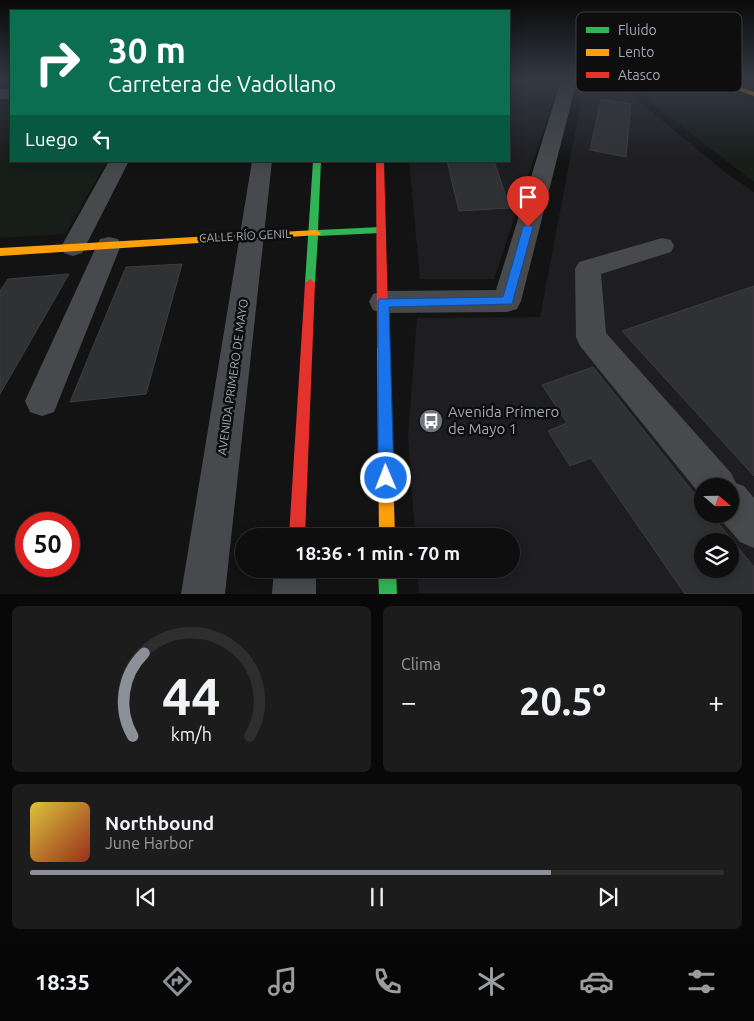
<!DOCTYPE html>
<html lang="es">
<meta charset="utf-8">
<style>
body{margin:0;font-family:Ubuntu,sans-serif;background:#1c1c1c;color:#f1f3f6;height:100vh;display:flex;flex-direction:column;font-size:19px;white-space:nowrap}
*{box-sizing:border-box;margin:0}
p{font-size:16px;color:#9b9c9e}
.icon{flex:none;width:28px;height:28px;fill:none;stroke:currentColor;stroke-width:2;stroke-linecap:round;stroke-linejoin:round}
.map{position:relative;height:594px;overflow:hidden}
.details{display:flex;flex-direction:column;gap:12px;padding:12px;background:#080808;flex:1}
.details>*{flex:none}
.guide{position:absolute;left:10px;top:10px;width:500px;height:152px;border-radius:0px;box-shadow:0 2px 12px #0003,0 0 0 1px #2e2e2e;background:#0b6e4f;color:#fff;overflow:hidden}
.needle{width:32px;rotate:110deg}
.fabs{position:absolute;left:694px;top:478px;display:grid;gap:10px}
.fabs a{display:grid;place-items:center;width:45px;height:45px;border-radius:50%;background:#0e0e0e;box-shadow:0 2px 12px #0003,0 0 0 1px #2e2e2e;font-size:25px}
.speed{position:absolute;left:15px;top:512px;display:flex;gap:10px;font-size:25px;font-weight:700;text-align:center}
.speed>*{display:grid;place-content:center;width:65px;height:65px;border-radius:50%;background:#0e0e0e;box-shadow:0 2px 12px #0003,0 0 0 1px #2e2e2e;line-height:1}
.speed .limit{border:8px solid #d22;background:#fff;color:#111}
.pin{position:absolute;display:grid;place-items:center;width:42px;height:42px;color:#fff;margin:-51px -21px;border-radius:50% 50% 50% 0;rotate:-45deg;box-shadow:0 0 5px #0007}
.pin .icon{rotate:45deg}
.me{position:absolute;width:55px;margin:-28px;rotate:359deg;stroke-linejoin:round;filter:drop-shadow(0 0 4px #0008)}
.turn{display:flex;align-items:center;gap:18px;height:105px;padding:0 15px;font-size:22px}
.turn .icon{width:65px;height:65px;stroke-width:2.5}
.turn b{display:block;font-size:35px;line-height:42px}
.then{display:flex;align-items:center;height:48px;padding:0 15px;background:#0003;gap:10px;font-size:19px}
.big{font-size:38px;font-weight:700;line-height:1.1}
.details .widget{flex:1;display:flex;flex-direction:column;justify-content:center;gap:8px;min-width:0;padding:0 18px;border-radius:8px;background:#1c1c1c}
.details .dial{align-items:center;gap:0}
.dial svg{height:130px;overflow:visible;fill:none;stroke:#2e2e2e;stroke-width:7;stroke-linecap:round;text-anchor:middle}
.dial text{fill:#f1f3f6;stroke:none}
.song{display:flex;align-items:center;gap:15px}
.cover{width:60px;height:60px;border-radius:8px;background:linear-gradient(135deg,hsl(50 70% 55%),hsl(10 70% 35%))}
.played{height:5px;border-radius:2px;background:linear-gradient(90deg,#8c9099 75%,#2e2e2e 75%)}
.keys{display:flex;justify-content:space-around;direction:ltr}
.heat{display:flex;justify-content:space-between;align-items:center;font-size:28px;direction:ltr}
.details .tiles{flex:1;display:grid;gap:12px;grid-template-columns:1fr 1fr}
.widget:last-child{grid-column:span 2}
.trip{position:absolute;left:235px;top:528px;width:285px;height:50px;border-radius:25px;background:#0e0e0e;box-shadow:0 2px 12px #0003,0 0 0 1px #2e2e2e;font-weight:700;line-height:50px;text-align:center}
.tab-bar{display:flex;height:80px;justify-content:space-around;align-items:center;background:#060606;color:#9b9c9e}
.tab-bar .icon{width:35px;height:35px}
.tab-bar .current{color:#8c9099}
.tab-bar b{font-size:22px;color:#f1f3f6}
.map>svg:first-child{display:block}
.built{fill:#1e1d20;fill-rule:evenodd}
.green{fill:#171d19}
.building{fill:#303133;stroke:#3c3d40;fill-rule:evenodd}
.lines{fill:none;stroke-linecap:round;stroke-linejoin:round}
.street{fill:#47494c;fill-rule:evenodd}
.fast{fill:#30b455;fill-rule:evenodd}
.slow{fill:#ff9f0a;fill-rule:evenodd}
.jam{fill:#e5322d;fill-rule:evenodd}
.route{fill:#1a73e8;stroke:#114b97}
.labels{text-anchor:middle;stroke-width:5;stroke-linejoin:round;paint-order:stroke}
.street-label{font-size:12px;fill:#a3a8b6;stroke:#0e0e0f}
.near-poi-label{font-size:15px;fill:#a3a8b6;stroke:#0e0e0f;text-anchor:start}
.key{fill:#0e0e0f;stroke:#3b3c41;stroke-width:1}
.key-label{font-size:14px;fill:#a3a8b6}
</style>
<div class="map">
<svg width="754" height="594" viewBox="0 0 754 594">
<rect width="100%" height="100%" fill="#131313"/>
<path class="built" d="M 509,80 L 560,80 L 494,279 L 420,279 L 409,161 L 509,161 Z
M 585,80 L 613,80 L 730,176 L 754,192 L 754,593 L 419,593 L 417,569 L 511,569 L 511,536 L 415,536 L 408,437 L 417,318 L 540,317 ZM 702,486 L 730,486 L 730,514 L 702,514 ZM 702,541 L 730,541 L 730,569 L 702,569 Z"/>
<path class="green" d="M 634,80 L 697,80 L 754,101 L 754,182 L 636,91 Z
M 0,100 L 11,101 L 11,161 L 107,161 L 65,234 L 0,238 Z"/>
<path class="building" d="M 601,99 L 631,104 L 626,157 L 590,150 Z
M 447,161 L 494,161 L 510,208 L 459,211 Z
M 182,264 L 146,394 L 70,402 L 126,267 Z
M 69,274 L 0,394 L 0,291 L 8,279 Z
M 754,286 L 754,476 L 622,331 Z
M 593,367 L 702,503 L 702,514 L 711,514 L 754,567 L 754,594 L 685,594 L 591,458 L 570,466 L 548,431 L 567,423 L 542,385 ZM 702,541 L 730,541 L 730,569 L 702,569 Z"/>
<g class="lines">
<path class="street" d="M 561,80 L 577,80 L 521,301 L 517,309 L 507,312 L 383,313 L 373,310 L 369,302 L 373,294 L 383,291 L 496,290 Z
M 0,89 L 11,89 L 11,99 L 0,99 Z
M 109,161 L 129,161 L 82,253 L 73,256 L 64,253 L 61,247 Z
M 252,161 L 272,161 L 225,594 L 181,594 Z
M 109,237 L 118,239 L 121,245 L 54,412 L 42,416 L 30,412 L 25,401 L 30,390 L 97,245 L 100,239 Z
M 662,238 L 671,240 L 674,246 L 671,252 L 601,274 L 606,333 L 731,473 L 736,483 L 744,486 L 754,498 L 754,548 L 740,542 L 716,514 L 730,514 L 730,486 L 702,486 L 702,497 L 580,346 L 576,337 L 575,269 L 579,262 Z
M 274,569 L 316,569 L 316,594 L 272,594 Z"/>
<path class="fast" d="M 313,161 L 321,161 L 318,230 L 381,227 L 386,230 L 381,233 L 318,236 L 315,283 L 310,287 L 305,283 Z
M 378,569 L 396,569 L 397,594 L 379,594 Z"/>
<path class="slow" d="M 711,80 L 719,80 L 754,92 L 754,96 Z
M 316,230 L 321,233 L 319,235 L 0,256 L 0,248 Z
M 383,342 L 387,343 L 389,347 L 395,536 L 379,536 L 377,347 L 379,343 Z"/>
<path class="jam" d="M 376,161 L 384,161 L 389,347 L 387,351 L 383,352 L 379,351 L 377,347 Z
M 310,279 L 315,283 L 305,536 L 289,536 L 305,283 Z"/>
</g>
<linearGradient id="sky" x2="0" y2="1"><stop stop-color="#0a0a0a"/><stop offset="0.49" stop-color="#333944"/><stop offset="1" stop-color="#333944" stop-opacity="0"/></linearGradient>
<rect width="754" height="163" fill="url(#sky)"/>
<path class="route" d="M 528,224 L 533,227 L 512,304 L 389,307 L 394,478 L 391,483 L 386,486 L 380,483 L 378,478 L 378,302 L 379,299 L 503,297 L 523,227 Z"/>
<defs>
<g id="bus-disc" transform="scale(1.25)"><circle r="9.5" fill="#71747d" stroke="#0e0e0f"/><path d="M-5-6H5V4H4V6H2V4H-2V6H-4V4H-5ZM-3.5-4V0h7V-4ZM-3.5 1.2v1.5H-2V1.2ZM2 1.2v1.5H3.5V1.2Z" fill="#fff"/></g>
</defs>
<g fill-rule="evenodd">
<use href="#bus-disc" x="431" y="421"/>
</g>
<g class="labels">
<g class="street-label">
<text transform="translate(245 236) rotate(-3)" y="4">CALLE RÍO GENIL</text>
<text transform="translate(233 377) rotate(-82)" y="4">AVENIDA PRIMERO DE MAYO</text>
</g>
<g class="near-poi-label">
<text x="448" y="417">Avenida Primero<tspan x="448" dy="17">de Mayo 1</tspan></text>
</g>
</g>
<rect x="576" y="12" width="166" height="80" rx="8" class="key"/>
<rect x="586" y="27" width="23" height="6" fill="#30b455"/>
<rect x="586" y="49" width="23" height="7" fill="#ff9f0a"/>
<rect x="586" y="72" width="23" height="6" fill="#e5322d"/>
<g class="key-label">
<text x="618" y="35">Fluido</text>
<text x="618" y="57">Lento</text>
<text x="618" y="80">Atasco</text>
</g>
</svg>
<div class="fabs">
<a><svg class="needle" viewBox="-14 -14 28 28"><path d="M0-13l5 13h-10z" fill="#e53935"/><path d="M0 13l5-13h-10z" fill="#9b9c9e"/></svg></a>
<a><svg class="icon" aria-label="layers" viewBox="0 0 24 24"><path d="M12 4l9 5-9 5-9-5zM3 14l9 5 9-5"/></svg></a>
</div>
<div class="speed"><div class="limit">50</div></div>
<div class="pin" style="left:528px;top:227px;background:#d93025"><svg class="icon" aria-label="arrive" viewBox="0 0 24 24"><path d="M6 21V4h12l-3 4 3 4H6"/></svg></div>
<svg class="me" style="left:386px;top:478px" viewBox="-20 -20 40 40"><circle r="17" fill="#1a73e8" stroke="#fff" stroke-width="3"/><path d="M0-11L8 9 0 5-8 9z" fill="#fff"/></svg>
<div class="trip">18:36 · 1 min · 70 m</div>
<div class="guide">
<div class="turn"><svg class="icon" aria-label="right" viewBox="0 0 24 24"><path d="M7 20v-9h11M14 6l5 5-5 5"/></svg><div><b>30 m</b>Carretera de Vadollano</div></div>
<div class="then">Luego<svg class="icon" aria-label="left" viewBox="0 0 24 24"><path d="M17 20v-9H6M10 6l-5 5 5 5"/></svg></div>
</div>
</div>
<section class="details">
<div class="tiles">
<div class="widget dial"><svg viewBox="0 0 100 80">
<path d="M14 69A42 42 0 1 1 86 69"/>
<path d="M14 69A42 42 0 0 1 21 18" stroke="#8c9099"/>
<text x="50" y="56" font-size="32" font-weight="700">44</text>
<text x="50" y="72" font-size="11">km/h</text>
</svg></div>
<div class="widget"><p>Clima</p>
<div class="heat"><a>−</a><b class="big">20.5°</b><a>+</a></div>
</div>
<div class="widget">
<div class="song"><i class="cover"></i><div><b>Northbound</b><p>June Harbor</p></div></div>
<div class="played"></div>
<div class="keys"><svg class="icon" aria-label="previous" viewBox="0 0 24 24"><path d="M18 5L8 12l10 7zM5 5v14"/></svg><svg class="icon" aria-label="pause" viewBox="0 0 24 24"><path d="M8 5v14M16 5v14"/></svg><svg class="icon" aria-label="next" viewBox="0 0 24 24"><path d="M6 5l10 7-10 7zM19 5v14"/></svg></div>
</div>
</div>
</section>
<nav class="tab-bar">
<b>18:35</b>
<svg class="icon current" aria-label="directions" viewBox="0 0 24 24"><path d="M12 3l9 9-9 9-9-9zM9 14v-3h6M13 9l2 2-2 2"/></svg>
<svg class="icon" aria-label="music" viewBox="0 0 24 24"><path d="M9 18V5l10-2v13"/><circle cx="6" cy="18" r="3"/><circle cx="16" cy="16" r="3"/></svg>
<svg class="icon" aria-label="phone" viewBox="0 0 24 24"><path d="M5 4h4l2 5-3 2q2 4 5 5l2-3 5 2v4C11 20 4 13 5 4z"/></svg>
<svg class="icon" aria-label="climate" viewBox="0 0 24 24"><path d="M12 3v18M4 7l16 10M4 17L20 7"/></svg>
<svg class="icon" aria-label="car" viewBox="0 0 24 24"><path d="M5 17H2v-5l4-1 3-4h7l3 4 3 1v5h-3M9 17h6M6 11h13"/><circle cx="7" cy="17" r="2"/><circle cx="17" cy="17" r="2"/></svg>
<svg class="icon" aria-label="filters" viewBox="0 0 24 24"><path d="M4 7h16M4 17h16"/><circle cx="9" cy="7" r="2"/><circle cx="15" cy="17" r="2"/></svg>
</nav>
